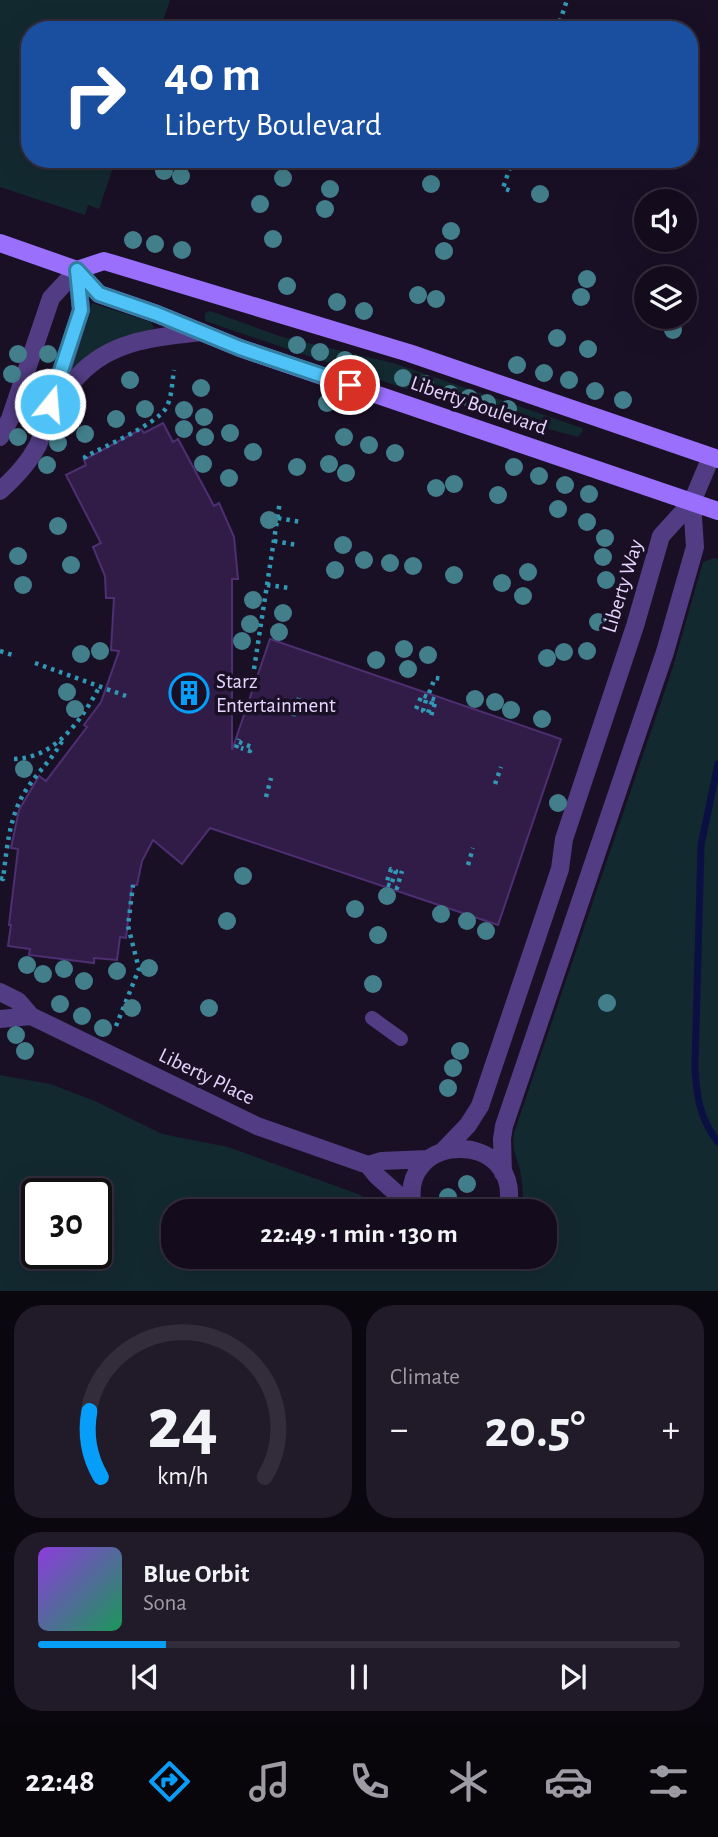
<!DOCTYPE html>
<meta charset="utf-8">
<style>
body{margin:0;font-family:"Alegreya Sans",sans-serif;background:#211a29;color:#f1f3f6;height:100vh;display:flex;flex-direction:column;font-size:26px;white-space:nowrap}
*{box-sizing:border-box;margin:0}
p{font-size:23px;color:#9d9ba3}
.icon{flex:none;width:38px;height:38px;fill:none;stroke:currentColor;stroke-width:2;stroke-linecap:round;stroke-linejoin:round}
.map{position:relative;height:1291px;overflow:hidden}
.details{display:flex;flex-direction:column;gap:14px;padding:14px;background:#0b070f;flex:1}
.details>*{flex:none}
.guide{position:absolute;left:21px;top:21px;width:677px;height:147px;border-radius:28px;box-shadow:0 7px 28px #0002,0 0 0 2px #332c3b;background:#1a4fa0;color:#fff;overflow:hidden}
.controls{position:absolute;left:634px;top:189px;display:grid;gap:14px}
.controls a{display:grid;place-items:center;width:63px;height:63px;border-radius:50%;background:#140c1c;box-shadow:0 7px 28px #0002,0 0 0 2px #332c3b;font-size:35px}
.speed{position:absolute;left:21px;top:1178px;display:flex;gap:14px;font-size:35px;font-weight:700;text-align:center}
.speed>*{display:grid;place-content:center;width:91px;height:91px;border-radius:50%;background:#140c1c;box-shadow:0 7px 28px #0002,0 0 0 2px #332c3b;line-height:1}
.speed .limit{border:4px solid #111;border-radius:10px;background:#fff;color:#111}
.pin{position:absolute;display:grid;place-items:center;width:60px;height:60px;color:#fff;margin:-30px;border:4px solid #fff;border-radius:50%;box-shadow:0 2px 7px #0007}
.me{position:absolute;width:77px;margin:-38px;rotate:17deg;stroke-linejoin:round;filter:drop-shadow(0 0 5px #0008)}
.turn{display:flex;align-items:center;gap:24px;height:147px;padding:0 28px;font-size:32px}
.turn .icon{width:91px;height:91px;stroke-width:2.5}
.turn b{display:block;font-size:49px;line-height:60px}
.big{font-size:52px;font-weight:700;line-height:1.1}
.details .widget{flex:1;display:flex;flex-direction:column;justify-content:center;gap:10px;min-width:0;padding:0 24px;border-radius:28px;background:#211a29}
.details .dial{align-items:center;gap:0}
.dial svg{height:182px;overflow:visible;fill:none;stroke:#332c3b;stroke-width:7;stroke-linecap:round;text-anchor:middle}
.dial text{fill:#f1f3f6;stroke:none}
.song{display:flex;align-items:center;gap:21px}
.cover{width:84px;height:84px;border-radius:10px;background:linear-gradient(135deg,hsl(270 70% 55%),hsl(150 70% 35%))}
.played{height:7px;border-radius:4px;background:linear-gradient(90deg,#069ef9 20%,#332c3b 20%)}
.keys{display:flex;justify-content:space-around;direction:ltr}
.heat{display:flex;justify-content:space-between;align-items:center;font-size:38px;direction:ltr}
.details .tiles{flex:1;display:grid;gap:14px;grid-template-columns:1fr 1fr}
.widget:last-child{grid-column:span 2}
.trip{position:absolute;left:161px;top:1199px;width:396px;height:70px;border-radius:28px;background:#140c1c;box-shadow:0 7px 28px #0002,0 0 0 2px #332c3b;font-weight:700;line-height:70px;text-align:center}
.tab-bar{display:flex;height:112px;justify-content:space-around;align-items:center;background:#08050b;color:#9d9ba3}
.tab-bar .icon{width:49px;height:49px}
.tab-bar .on{color:#069ef9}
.tab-bar b{font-size:32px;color:#f1f3f6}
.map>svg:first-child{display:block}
.green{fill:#132930;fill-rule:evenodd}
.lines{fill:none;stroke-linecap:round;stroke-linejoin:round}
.stream{stroke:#0b1043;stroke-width:7}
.building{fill:#301c46;stroke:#4e2f72;stroke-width:2}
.path{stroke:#3299b5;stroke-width:4.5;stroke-dasharray:3.5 5;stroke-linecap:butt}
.lane{stroke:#523c83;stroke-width:14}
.street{stroke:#523c83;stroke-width:18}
.secondary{stroke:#996ffc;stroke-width:18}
.tree{fill:#427f8b}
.route-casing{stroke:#337fa1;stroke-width:18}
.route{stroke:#4fc3f7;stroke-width:12}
.labels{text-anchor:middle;stroke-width:7;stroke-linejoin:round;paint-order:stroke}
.street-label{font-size:21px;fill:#e5d5fe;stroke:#1a1026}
.poi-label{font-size:21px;fill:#e5d5fe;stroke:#1a1026;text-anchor:start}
</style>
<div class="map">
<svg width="718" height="1291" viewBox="0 0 718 1291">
<rect width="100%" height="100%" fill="#1a1026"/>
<path class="green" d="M 0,0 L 170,0 L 160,30 L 30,30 L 30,159 L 116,159 L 99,209 L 88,205 L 85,215 L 0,187 Z
M 92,303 L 151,322 L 154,328 L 71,374 L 67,372 Z
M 210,311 L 282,337 L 393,363 L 582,428 L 583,431 L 578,437 L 427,396 L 205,321 L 205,313 Z
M 714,558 L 718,559 L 718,1291 L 0,1291 L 0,1075 L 50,1084 L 95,1101 L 162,1134 L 228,1147 L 358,1194 L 375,1203 L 379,1210 L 394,1207 L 396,1211 L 173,1211 L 173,1256 L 437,1256 L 462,1260 L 482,1256 L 544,1256 L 544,1211 L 523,1211 C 523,1196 523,1181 519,1166 C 515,1154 512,1147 514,1133 L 673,667 L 703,562 ZM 37,1194 L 96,1194 L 96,1253 L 37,1253 Z"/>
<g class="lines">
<path class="stream" d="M 718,764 L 701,845 L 695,1065 C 696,1094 699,1118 718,1142"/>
</g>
<path class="building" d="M 163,423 L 173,442 L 178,439 L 214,506 L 219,503 L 234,537 L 238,579 L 232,579 L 232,750 L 270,639 L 561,739 L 498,925 L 210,828 L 182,864 L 153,840 L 142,861 L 137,885 L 132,885 L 126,938 L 120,937 L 117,960 L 94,958 L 94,963 L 29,955 L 30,949 L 8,946 L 11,925 L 9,925 L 18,849 L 11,848 L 19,810 L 39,776 L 46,781 L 87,727 L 84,725 L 101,702 L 119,651 L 111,650 L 114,598 L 106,598 L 105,576 L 93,547 L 101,543 L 66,475 L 86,465 L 84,460 L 141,429 L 144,433 Z"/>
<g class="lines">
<path class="path" d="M 557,30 L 567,0
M 513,159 L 503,188 L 514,192
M 86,459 L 85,457 C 103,447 157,424 166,408 C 172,398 172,382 174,370
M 278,518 L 301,522
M 274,541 L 297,545
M 267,585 L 290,588
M 617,607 L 631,558
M 0,651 L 16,656
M 35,663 L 126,696
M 254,669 L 280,501
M 429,693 L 435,678 L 443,679
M 426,700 L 423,711 L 428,713 L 433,699
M 416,709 L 422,695 L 436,700 L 431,716
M 293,716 L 299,698
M 239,742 L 252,747 L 250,751 L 241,748
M 236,748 L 239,739
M 14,759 C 56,758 82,719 100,686
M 495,784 L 501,767
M 266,797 L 271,778
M 468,865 L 473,848
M 0,878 L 3,879 C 7,848 9,816 26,790 C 38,771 55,757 64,737
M 392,882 L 396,871 L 391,869 L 386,884 L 397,888 L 402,871
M 116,1026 L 139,969 L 128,926 L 133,885"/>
<path class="lane" d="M 372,1018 L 401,1039"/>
<path class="street" d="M 50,409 L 81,310 L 77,270
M 0,437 L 10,419 L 51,298 L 77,270
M 0,491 C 15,477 28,464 38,445 C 42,436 44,424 50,416 C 59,403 67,388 78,376 C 111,340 156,337 202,332
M 0,992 L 18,1001 L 31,1016 L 257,1126 L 368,1165 L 377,1176 L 413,1208
M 0,1019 L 31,1016
M 444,1150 L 468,1125 L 480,1106 L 560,869 L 564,839 L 635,626 L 661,536 L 692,502 L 711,457
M 368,1165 L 381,1161 L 428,1159
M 503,1173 L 502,1139 L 504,1126 L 665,652 L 695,547 L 692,502
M 414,1211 C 392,1129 527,1128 507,1211"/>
<path class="secondary" d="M 0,243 L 77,270 L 99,294 L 157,314 L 240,348 L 718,511
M 77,270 L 104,261 L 409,353 L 718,459"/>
</g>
<g class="tree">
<circle cx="164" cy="171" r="9"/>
<circle cx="181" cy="176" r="9"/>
<circle cx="283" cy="178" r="9"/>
<circle cx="431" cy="184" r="9"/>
<circle cx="330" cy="189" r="9"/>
<circle cx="540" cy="194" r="9"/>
<circle cx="260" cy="204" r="9"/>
<circle cx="325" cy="209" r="9"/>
<circle cx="451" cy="231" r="9"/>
<circle cx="273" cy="239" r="9"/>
<circle cx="133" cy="240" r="9"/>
<circle cx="155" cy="244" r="9"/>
<circle cx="182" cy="250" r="9"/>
<circle cx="444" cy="251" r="9"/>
<circle cx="587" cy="279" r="9"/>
<circle cx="287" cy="286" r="9"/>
<circle cx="418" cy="295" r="9"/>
<circle cx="581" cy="297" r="9"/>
<circle cx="436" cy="299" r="9"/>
<circle cx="337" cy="302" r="9"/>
<circle cx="364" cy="311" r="9"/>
<circle cx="673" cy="330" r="9"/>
<circle cx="557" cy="338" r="9"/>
<circle cx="297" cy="345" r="9"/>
<circle cx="588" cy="349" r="9"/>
<circle cx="320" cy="352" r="9"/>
<circle cx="18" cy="354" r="9"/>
<circle cx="48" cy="354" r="9"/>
<circle cx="345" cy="360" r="9"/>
<circle cx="517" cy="365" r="9"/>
<circle cx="544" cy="373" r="9"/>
<circle cx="12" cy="374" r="9"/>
<circle cx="403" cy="378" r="9"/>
<circle cx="130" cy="380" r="9"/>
<circle cx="569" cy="380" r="9"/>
<circle cx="39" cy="381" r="9"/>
<circle cx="425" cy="384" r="9"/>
<circle cx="201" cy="388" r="9"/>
<circle cx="595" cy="391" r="9"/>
<circle cx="450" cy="394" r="9"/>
<circle cx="469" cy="398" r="9"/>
<circle cx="623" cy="400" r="9"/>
<circle cx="327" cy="403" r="9"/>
<circle cx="487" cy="403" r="9"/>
<circle cx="145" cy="409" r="9"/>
<circle cx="508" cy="409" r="9"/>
<circle cx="184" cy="410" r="9"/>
<circle cx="28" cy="411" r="9"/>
<circle cx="204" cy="417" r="9"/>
<circle cx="116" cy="419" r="9"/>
<circle cx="184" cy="429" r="9"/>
<circle cx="230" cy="433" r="9"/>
<circle cx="85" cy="434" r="9"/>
<circle cx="18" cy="437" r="9"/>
<circle cx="205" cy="437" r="9"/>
<circle cx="344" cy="437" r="9"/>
<circle cx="58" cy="443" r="9"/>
<circle cx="369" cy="445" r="9"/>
<circle cx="253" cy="452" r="9"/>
<circle cx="395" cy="453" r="9"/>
<circle cx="203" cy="464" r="9"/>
<circle cx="329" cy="464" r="9"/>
<circle cx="47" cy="465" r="9"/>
<circle cx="297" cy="467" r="9"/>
<circle cx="514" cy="467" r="9"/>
<circle cx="346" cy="473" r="9"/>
<circle cx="539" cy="476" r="9"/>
<circle cx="229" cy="478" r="9"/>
<circle cx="454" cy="484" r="9"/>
<circle cx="565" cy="485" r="9"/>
<circle cx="436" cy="488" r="9"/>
<circle cx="589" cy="494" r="9"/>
<circle cx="498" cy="495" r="9"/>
<circle cx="558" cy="509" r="9"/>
<circle cx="269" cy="520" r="9"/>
<circle cx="587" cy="522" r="9"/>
<circle cx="58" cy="526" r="9"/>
<circle cx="605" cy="538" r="9"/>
<circle cx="343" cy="545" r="9"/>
<circle cx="18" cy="556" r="9"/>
<circle cx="603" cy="557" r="9"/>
<circle cx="364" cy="560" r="9"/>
<circle cx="390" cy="563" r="9"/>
<circle cx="71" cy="565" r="9"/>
<circle cx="413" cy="566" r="9"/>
<circle cx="335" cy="570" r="9"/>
<circle cx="528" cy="572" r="9"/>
<circle cx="454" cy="575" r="9"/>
<circle cx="606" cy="580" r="9"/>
<circle cx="502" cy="583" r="9"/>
<circle cx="23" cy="585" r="9"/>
<circle cx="523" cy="596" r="9"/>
<circle cx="253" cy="600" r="9"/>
<circle cx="283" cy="613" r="9"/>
<circle cx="598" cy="622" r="9"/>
<circle cx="250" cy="624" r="9"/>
<circle cx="279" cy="632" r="9"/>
<circle cx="242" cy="641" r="9"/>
<circle cx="404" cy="649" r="9"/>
<circle cx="100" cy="651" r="9"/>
<circle cx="587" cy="651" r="9"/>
<circle cx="564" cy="652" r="9"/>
<circle cx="81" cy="654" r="9"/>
<circle cx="428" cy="655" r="9"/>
<circle cx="547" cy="658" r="9"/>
<circle cx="376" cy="660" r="9"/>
<circle cx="408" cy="669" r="9"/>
<circle cx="67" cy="692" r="9"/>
<circle cx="475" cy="699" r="9"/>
<circle cx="495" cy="702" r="9"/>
<circle cx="75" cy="709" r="9"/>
<circle cx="511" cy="710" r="9"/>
<circle cx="542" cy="719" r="9"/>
<circle cx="24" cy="769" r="9"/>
<circle cx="558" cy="803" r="9"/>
<circle cx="243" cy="876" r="9"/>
<circle cx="387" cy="896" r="9"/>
<circle cx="355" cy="909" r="9"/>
<circle cx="441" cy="914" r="9"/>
<circle cx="227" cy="921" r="9"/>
<circle cx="467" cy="921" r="9"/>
<circle cx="486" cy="931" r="9"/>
<circle cx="378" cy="935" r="9"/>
<circle cx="27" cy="965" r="9"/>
<circle cx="149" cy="968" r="9"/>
<circle cx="64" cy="969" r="9"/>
<circle cx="117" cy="971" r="9"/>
<circle cx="43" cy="974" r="9"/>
<circle cx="84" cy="981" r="9"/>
<circle cx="373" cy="984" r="9"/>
<circle cx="607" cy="1003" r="9"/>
<circle cx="60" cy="1004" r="9"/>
<circle cx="132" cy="1008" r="9"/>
<circle cx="209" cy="1008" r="9"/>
<circle cx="82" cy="1016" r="9"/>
<circle cx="103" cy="1028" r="9"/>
<circle cx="16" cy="1035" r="9"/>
<circle cx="25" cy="1051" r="9"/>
<circle cx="460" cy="1051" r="9"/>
<circle cx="453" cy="1068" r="9"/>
<circle cx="448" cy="1088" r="9"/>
<circle cx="467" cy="1184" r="9"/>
<circle cx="448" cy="1197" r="9"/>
</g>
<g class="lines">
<g class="route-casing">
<path id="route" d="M 50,404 L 81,310 L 77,270 L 99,294 L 157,314 L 240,348 L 350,385"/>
</g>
<use href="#route" class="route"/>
</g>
<defs>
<g id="building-ring" transform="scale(2.0125)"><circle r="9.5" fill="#1a1026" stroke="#069ef9" stroke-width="1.5"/><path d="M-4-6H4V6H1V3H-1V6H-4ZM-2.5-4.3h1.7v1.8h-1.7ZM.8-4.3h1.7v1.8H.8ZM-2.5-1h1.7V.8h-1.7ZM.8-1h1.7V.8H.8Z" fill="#069ef9"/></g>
</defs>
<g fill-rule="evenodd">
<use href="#building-ring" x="189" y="693"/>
</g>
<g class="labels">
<g class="street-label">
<text transform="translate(479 405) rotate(19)" y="7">Liberty Boulevard</text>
<text transform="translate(622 586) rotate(-73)" y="7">Liberty Way</text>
<text transform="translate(207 1076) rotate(26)" y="7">Liberty Place</text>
</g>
<g class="poi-label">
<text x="216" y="688">Starz<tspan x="216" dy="24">Entertainment</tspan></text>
</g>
</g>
</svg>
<div class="controls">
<a><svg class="icon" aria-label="sound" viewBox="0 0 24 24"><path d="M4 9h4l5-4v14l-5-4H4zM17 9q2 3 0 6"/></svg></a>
<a><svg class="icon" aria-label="layers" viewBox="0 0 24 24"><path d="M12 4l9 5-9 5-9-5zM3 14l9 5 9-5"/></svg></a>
</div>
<div class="speed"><div class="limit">30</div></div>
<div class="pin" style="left:350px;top:385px;background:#d93025"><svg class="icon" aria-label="arrive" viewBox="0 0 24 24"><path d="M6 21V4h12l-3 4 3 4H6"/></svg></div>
<svg class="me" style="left:50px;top:404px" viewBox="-20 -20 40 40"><circle r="17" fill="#4fc3f7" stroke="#fff" stroke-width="3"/><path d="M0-11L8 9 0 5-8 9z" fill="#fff"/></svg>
<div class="trip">22:49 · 1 min · 130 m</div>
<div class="guide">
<div class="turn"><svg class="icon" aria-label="right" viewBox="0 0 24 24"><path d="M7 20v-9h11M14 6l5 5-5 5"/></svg><div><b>40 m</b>Liberty Boulevard</div></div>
</div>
</div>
<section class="details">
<div class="tiles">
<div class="widget dial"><svg viewBox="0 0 100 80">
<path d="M14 69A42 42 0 1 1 86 69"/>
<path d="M14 69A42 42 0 0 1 9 40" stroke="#069ef9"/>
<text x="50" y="56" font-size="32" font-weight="700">24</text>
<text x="50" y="72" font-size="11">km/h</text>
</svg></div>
<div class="widget"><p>Climate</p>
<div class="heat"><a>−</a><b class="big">20.5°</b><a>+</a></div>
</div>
<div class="widget">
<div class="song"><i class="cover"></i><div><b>Blue Orbit</b><p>Sona</p></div></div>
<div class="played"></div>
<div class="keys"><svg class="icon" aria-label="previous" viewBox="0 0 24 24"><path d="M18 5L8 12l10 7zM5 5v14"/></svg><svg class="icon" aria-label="pause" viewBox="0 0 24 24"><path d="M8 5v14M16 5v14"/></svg><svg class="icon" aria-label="next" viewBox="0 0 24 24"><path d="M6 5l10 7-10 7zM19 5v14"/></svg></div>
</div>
</div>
</section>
<nav class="tab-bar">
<b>22:48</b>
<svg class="icon on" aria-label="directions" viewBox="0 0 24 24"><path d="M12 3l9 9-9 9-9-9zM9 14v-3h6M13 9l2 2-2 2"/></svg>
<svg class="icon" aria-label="music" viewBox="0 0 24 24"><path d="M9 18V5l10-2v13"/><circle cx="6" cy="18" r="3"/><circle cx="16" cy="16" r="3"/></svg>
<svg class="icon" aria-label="phone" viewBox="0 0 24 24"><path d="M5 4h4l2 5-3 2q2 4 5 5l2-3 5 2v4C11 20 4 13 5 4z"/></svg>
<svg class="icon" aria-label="climate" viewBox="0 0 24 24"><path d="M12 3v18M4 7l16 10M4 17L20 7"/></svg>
<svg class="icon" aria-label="car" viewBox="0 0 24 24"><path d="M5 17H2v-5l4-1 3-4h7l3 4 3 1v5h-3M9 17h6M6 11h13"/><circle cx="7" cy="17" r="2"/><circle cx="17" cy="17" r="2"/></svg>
<svg class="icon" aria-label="filters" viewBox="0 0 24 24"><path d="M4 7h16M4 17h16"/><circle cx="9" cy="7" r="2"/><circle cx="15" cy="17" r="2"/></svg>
</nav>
